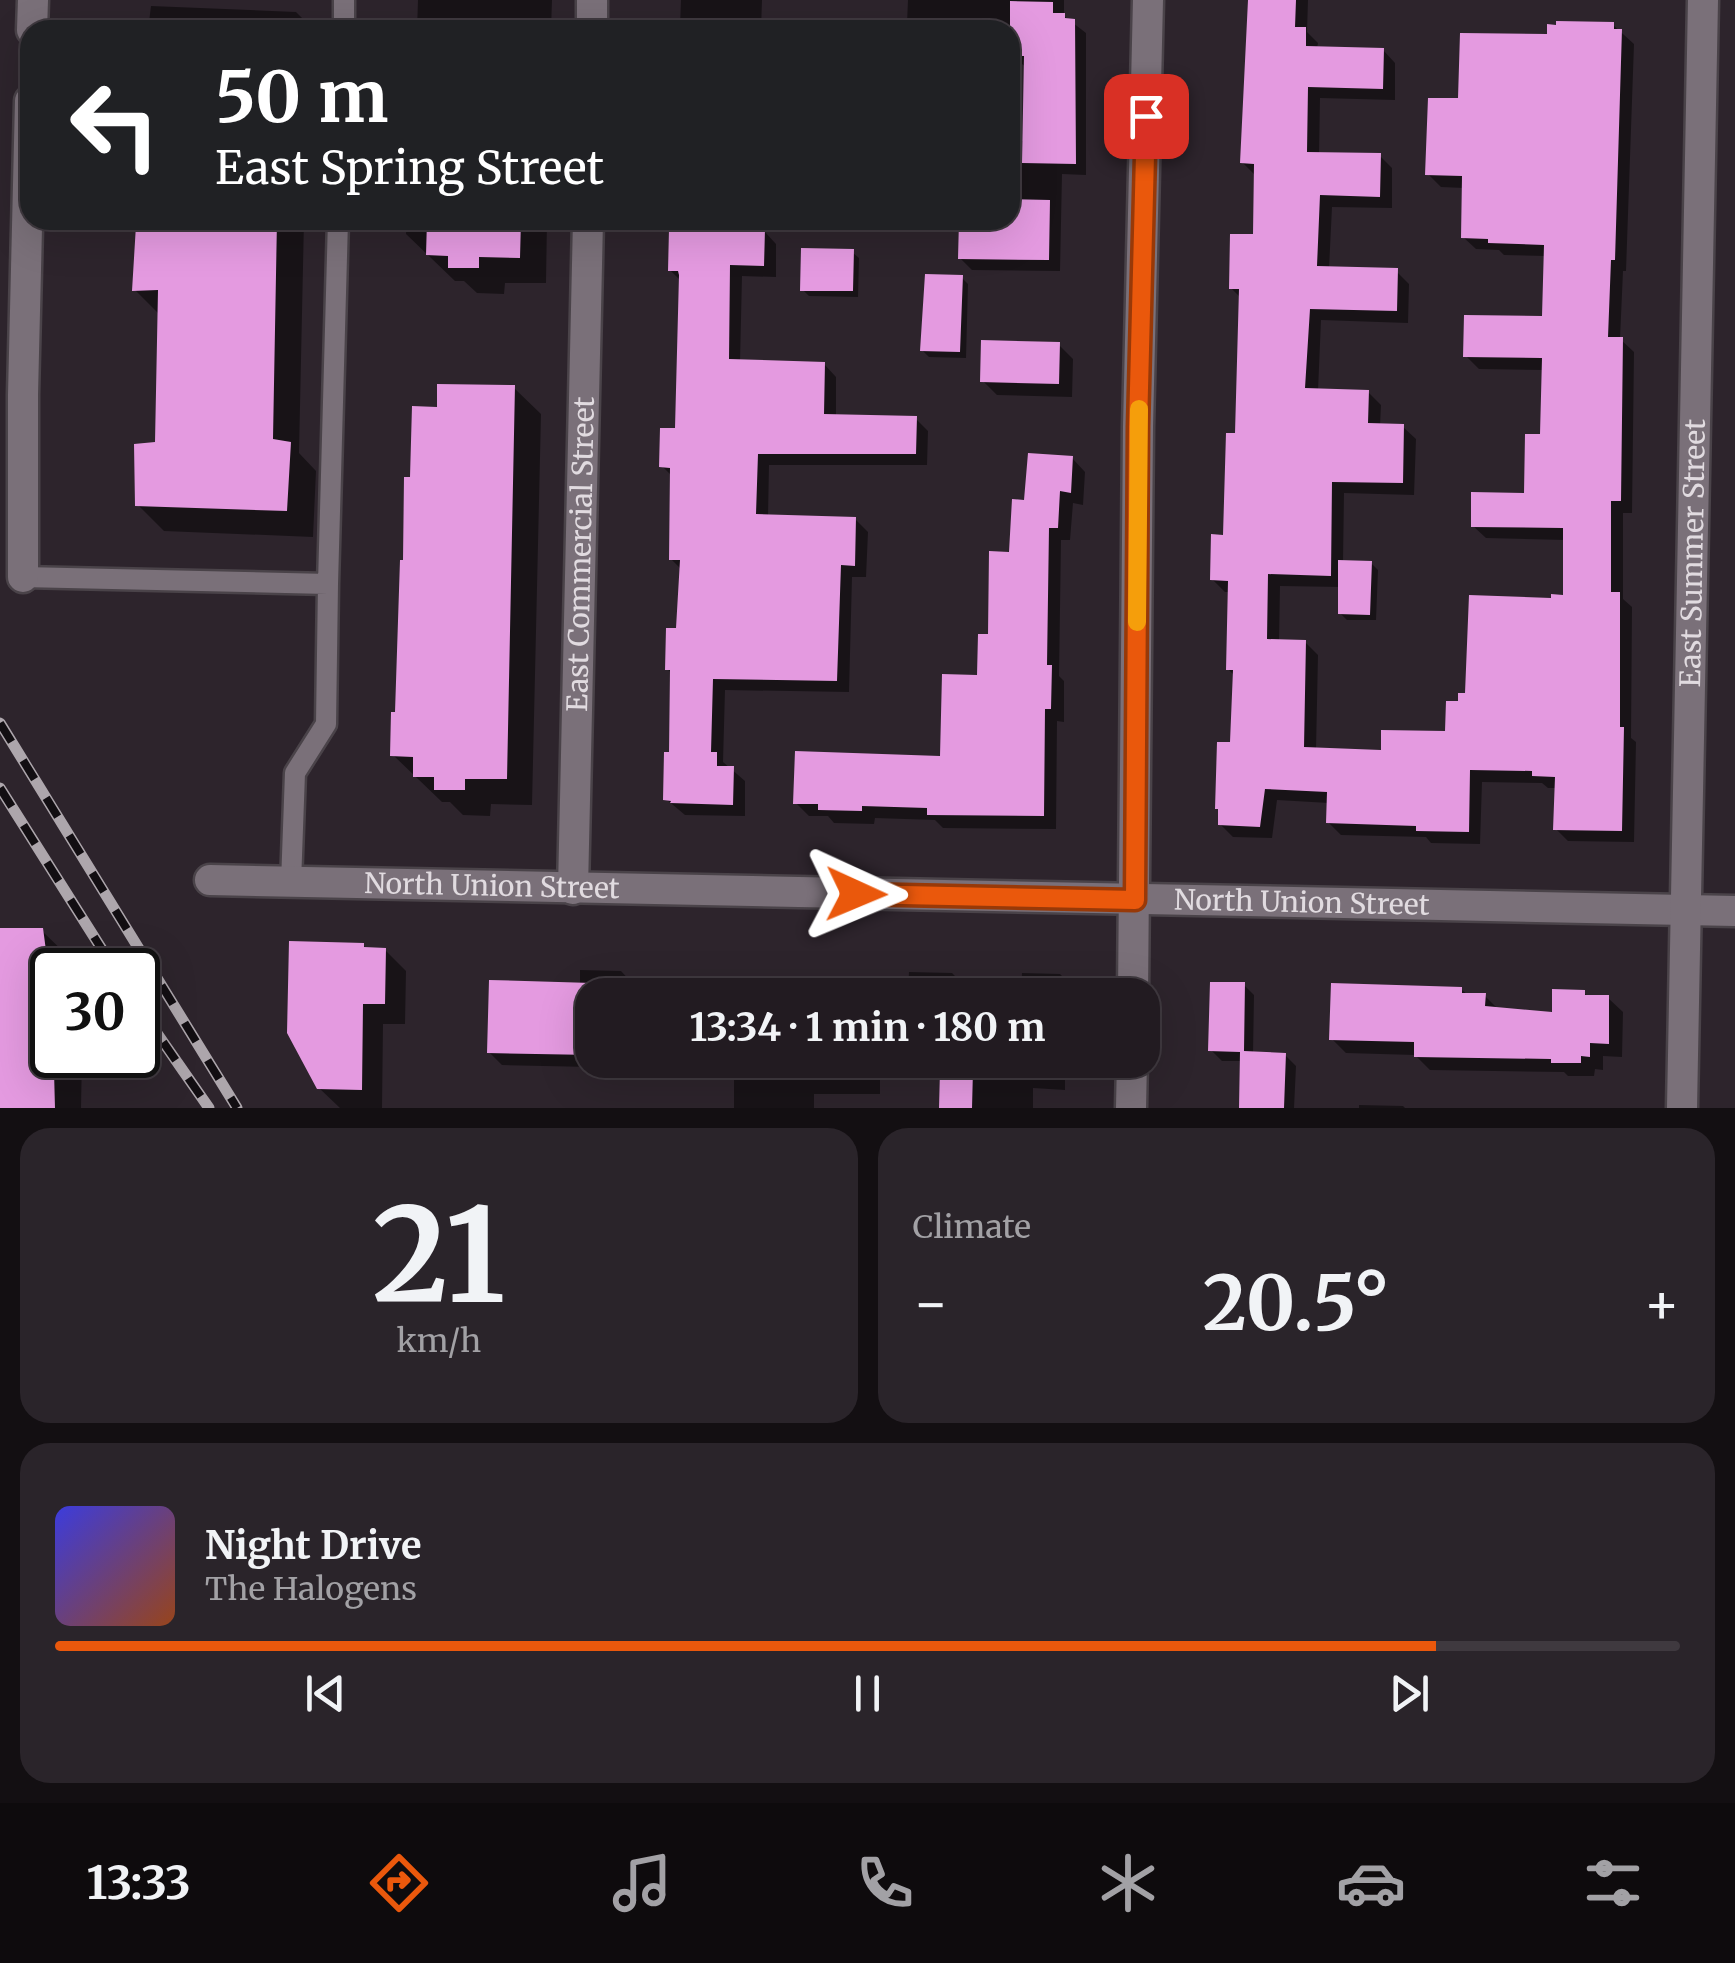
<!DOCTYPE html>
<meta charset="utf-8">
<style>
body{margin:0;font-family:Merriweather,serif;background:#2a242a;color:#f1f3f6;height:100vh;display:flex;flex-direction:column;font-size:38px;white-space:nowrap}
*{box-sizing:border-box;margin:0}
p{font-size:32px;color:#a2a1a5}
.icon{flex:none;width:55px;height:55px;fill:none;stroke:currentColor;stroke-width:2;stroke-linecap:round;stroke-linejoin:round}
.map{position:relative;height:1108px;overflow:hidden}
.sheet{display:flex;flex-direction:column;gap:20px;padding:20px;background:#130f12;flex:1}
.sheet>*{flex:none}
.top-card{position:absolute;left:20px;top:20px;width:1000px;height:210px;border-radius:30px;box-shadow:0 10px 40px #0002,0 0 0 2px #3f393f;background:#202124;color:#fff;overflow:hidden}
.speed{position:absolute;left:30px;top:948px;display:flex;gap:20px;font-size:50px;font-weight:700;text-align:center}
.speed>*{display:grid;place-content:center;width:130px;height:130px;border-radius:50%;background:#221b21;box-shadow:0 10px 40px #0002,0 0 0 2px #3f393f;line-height:1}
.speed .limit{border:5px solid #111;border-radius:15px;background:#fff;color:#111}
.pin{position:absolute;display:grid;place-items:center;width:85px;height:85px;color:#fff;margin:-42px;border-radius:20px;box-shadow:0 5px 15px #0006}
.me{position:absolute;width:110px;margin:-55px;rotate:91deg;stroke-linejoin:round;filter:drop-shadow(0 0 8px #0008)}
.turn{display:flex;align-items:center;gap:35px;height:210px;padding:0 30px;font-size:45px}
.turn .icon{width:130px;height:130px;stroke-width:2.5}
.turn b{display:block;font-size:70px;line-height:85px}
.big{font-size:75px;font-weight:700;line-height:1.1}
.sheet .widget{flex:1;display:flex;flex-direction:column;justify-content:center;gap:15px;min-width:0;padding:0 35px;border-radius:30px;background:#2a242a}
.sheet .dial{align-items:center;gap:0}
.dial b{font-size:130px;line-height:1}
.song{display:flex;align-items:center;gap:30px}
.cover{width:120px;height:120px;border-radius:15px;background:linear-gradient(135deg,hsl(240 70% 55%),hsl(20 70% 35%))}
.played{height:10px;border-radius:5px;background:linear-gradient(90deg,#ea580c 85%,#3f393f 85%)}
.keys{display:flex;justify-content:space-around;direction:ltr}
.heat{display:flex;justify-content:space-between;align-items:center;font-size:55px;direction:ltr}
.sheet .tiles{flex:1;display:grid;gap:20px;grid-template-columns:1fr 1fr}
.widget:last-child{grid-column:span 2}
.trip{position:absolute;left:575px;top:978px;width:585px;height:100px;border-radius:30px;background:#221b21;box-shadow:0 10px 40px #0002,0 0 0 2px #3f393f;font-weight:700;line-height:100px;text-align:center}
.dock{display:flex;height:160px;justify-content:space-around;align-items:center;background:#0e0b0d;color:#a2a1a5}
.dock .icon{width:70px;height:70px}
.dock .on{color:#ea580c}
.dock b{font-size:45px;color:#f1f3f6}
.map>svg:first-child{display:block}
.shadow{fill:#0007}
.building{fill:#e49ae0}
.lines{fill:none;stroke-linecap:round;stroke-linejoin:round}
.lane-casing{stroke:#4a4349;stroke-width:25}
.street-casing{stroke:#4a4349;stroke-width:35}
.lane{stroke:#7a7079;stroke-width:20}
.street{stroke:#7a7079;stroke-width:30}
.rail-casing{stroke:#ada6ac;stroke-width:11}
.rail{stroke:#120e12;stroke-width:8;stroke-dasharray:22;stroke-linecap:butt}
.route-casing{stroke:#983908;stroke-width:25}
.route{stroke:#ea580c;stroke-width:18}
.slow{stroke:#f59e0b;stroke-width:18}
.labels{text-anchor:middle;stroke-width:10;stroke-linejoin:round;paint-order:stroke}
.street-label{font-size:28px;fill:#e1dbe0;stroke:#120e12}
</style>
<div class="map">
<svg width="1735" height="1108" viewBox="0 0 1735 1108">
<rect width="100%" height="100%" fill="#2d242c"/>
<path class="shadow" d="M 418,0 L 552,0 L 551,30 L 417,30 Z
M 681,0 L 762,0 L 761,30 L 683,30 L 680,27 Z
M 908,0 L 1064,0 L 1064,16 L 1086,33 L 1086,175 L 1062,174 L 1060,271 L 972,270 L 960,258 L 961,220 L 1010,220 L 1010,141 L 1024,141 L 1026,67 L 1010,55 L 1010,30 L 914,30 L 907,23 Z
M 1250,0 L 1308,0 L 1307,32 L 1318,43 L 1317,48 L 1383,50 L 1395,63 L 1395,100 L 1320,98 L 1319,155 L 1380,156 L 1392,168 L 1392,208 L 1332,207 L 1329,269 L 1396,271 L 1409,284 L 1408,323 L 1321,320 L 1318,391 L 1368,392 L 1381,405 L 1380,426 L 1403,427 L 1416,439 L 1414,495 L 1344,493 L 1343,563 L 1371,563 L 1378,570 L 1376,620 L 1347,620 L 1340,613 L 1341,587 L 1280,586 L 1279,641 L 1305,642 L 1318,655 L 1316,750 L 1384,752 L 1447,733 L 1461,703 L 1553,600 L 1566,597 L 1566,540 L 1486,538 L 1473,526 L 1526,496 L 1543,437 L 1544,370 L 1479,369 L 1466,356 L 1544,318 L 1546,256 L 1504,255 L 1499,250 L 1476,249 L 1463,237 L 1464,188 L 1441,187 L 1428,174 L 1461,101 L 1549,37 L 1613,25 L 1634,44 L 1626,271 L 1623,271 L 1620,339 L 1634,352 L 1632,513 L 1623,513 L 1623,599 L 1632,607 L 1631,738 L 1636,742 L 1634,842 L 1568,841 L 1556,829 L 1557,788 L 1548,788 L 1542,783 L 1482,782 L 1480,844 L 1431,843 L 1426,837 L 1341,835 L 1328,822 L 1329,803 L 1277,800 L 1272,838 L 1233,837 L 1220,824 L 1233,745 L 1235,676 L 1228,669 L 1230,592 L 1225,592 L 1212,579 L 1225,537 L 1237,436 L 1241,298 L 1231,288 L 1256,237 L 1255,175 L 1242,162 Z
M 151,6 L 296,12 L 314,30 L 148,30 Z
M 162,220 L 304,220 L 299,453 L 316,471 L 313,537 L 164,531 L 138,505 L 158,444 L 160,315 L 135,290 Z
M 407,220 L 547,220 L 546,283 L 505,283 L 504,294 L 477,293 L 464,281 L 455,281 L 406,234 Z
M 764,231 L 776,244 L 776,277 L 742,276 L 740,362 L 824,364 L 836,377 L 836,417 L 916,419 L 928,431 L 927,465 L 769,465 L 768,517 L 855,519 L 868,532 L 866,577 L 852,577 L 849,692 L 725,690 L 723,762 L 745,781 L 745,816 L 685,815 L 666,799 L 671,754 L 673,674 L 667,669 L 678,631 L 682,570 L 671,559 L 673,477 L 662,466 L 677,431 L 681,281 L 670,270 Z
M 852,252 L 859,258 L 858,297 L 809,296 L 803,290 Z
M 962,278 L 968,284 L 966,358 L 929,357 L 922,350 Z
M 1059,345 L 1073,359 L 1072,397 L 997,395 L 983,381 Z
M 514,388 L 541,414 L 532,805 L 491,804 L 490,816 L 463,815 L 450,802 L 442,802 L 393,755 L 413,480 L 439,409 Z
M 1072,458 L 1085,472 L 1083,505 L 1073,503 L 1070,540 L 1061,540 L 1059,676 L 1064,681 L 1064,722 L 1057,721 L 1056,829 L 943,828 L 935,820 L 875,818 L 874,824 L 834,823 L 828,816 L 809,816 L 796,803 L 943,758 L 979,678 L 1027,503 Z
M 0,930 L 42,931 L 69,957 L 70,970 L 52,970 L 52,1055 L 82,1055 L 81,1108 L 0,1108 Z
M 363,945 L 368,950 L 385,950 L 406,971 L 405,1024 L 383,1024 L 382,1108 L 340,1108 L 319,1088 Z
M 580,970 L 621,971 L 633,984 L 633,995 L 592,995 L 592,1060 L 963,1060 L 962,1073 L 1019,1074 L 1019,1060 L 1079,1060 L 1079,1073 L 1065,1073 L 1065,1090 L 1033,1088 L 1033,1108 L 942,1108 L 943,1075 L 880,1074 L 880,1094 L 814,1094 L 814,1108 L 734,1108 L 734,1070 L 502,1065 L 489,1052 L 580,985 Z
M 909,972 L 952,973 L 965,986 L 965,995 L 836,995 L 908,993 Z
M 1022,973 L 1060,974 L 1072,986 L 1072,995 L 1021,995 Z
M 707,977 L 747,978 L 760,995 L 781,995 L 707,995 Z
M 1244,985 L 1254,995 L 1253,1054 L 1285,1055 L 1296,1066 L 1294,1108 L 1241,1108 L 1242,1061 L 1222,1061 L 1211,1050 Z
M 1461,989 L 1468,995 L 1485,996 L 1499,1010 L 1554,1014 L 1584,993 L 1589,997 L 1608,998 L 1623,1012 L 1622,1057 L 1603,1056 L 1603,1070 L 1595,1069 L 1594,1076 L 1568,1076 L 1564,1072 L 1430,1070 L 1415,1055 L 1346,1053 L 1332,1039 Z
M 1359,1105 L 1403,1106 L 1405,1108 L 1359,1108 Z"/>
<path class="building" d="M 1248,0 L 1296,0 L 1295,27 L 1306,27 L 1306,46 L 1384,48 L 1383,89 L 1308,87 L 1307,152 L 1381,153 L 1380,197 L 1320,195 L 1317,266 L 1398,268 L 1397,311 L 1310,309 L 1305,388 L 1369,390 L 1368,423 L 1404,424 L 1403,483 L 1332,482 L 1331,576 L 1268,574 L 1267,639 L 1306,640 L 1304,747 L 1381,750 L 1381,730 L 1445,731 L 1446,701 L 1458,701 L 1458,693 L 1465,693 L 1469,595 L 1551,598 L 1551,594 L 1563,595 L 1563,528 L 1471,527 L 1471,492 L 1524,493 L 1525,434 L 1540,434 L 1542,358 L 1463,357 L 1464,315 L 1542,316 L 1544,245 L 1488,243 L 1488,239 L 1461,238 L 1462,176 L 1425,175 L 1428,98 L 1458,98 L 1460,33 L 1547,34 L 1547,24 L 1556,25 L 1556,21 L 1614,22 L 1614,29 L 1622,29 L 1615,260 L 1611,260 L 1608,337 L 1623,337 L 1621,501 L 1611,501 L 1611,592 L 1620,592 L 1620,727 L 1624,727 L 1622,831 L 1553,830 L 1555,777 L 1532,776 L 1532,771 L 1470,770 L 1469,832 L 1416,831 L 1416,826 L 1326,823 L 1327,792 L 1265,789 L 1260,827 L 1218,825 L 1218,809 L 1215,809 L 1217,742 L 1230,742 L 1233,670 L 1226,670 L 1228,581 L 1210,580 L 1211,534 L 1223,535 L 1226,433 L 1235,433 L 1239,289 L 1229,289 L 1230,234 L 1253,234 L 1254,164 L 1240,163 Z
M 1010,1 L 1053,2 L 1053,13 L 1065,13 L 1065,18 L 1075,19 L 1076,164 L 1022,163 L 1024,56 L 1010,56 Z
M 1010,199 L 1050,200 L 1049,260 L 958,259 L 959,220 L 1010,220 Z
M 161,220 L 277,220 L 273,439 L 291,442 L 287,511 L 135,506 L 134,444 L 155,442 L 158,290 L 132,291 L 136,225 Z
M 427,220 L 521,220 L 520,258 L 479,257 L 479,268 L 448,268 L 448,256 L 426,255 Z
M 677,224 L 765,229 L 764,266 L 730,265 L 729,359 L 825,362 L 824,414 L 917,416 L 916,454 L 758,454 L 756,514 L 856,517 L 855,566 L 841,565 L 837,681 L 713,679 L 711,752 L 717,752 L 717,766 L 734,766 L 733,805 L 670,803 L 671,801 L 663,800 L 664,752 L 669,752 L 670,670 L 665,670 L 666,628 L 676,628 L 680,560 L 669,560 L 670,468 L 659,467 L 660,428 L 675,428 L 679,275 L 678,271 L 668,271 L 669,229 L 677,229 Z
M 801,248 L 854,249 L 853,291 L 800,291 Z
M 925,274 L 963,275 L 960,352 L 920,351 Z
M 981,340 L 1060,342 L 1059,384 L 980,382 Z
M 437,384 L 515,385 L 507,779 L 465,779 L 465,790 L 434,790 L 434,777 L 413,777 L 413,757 L 390,756 L 391,712 L 395,712 L 400,560 L 403,560 L 404,477 L 410,477 L 412,406 L 437,407 Z
M 1028,453 L 1073,456 L 1071,493 L 1060,491 L 1058,528 L 1049,528 L 1047,665 L 1052,665 L 1051,709 L 1045,709 L 1044,816 L 927,815 L 927,808 L 862,806 L 862,811 L 818,810 L 818,804 L 793,804 L 795,751 L 940,756 L 942,674 L 977,675 L 978,634 L 988,634 L 989,551 L 1009,552 L 1012,499 L 1024,500 Z
M 1338,560 L 1372,561 L 1370,615 L 1338,614 Z
M 0,928 L 43,928 L 52,996 L 55,1108 L 0,1108 Z
M 289,941 L 364,943 L 364,947 L 386,948 L 385,1004 L 363,1004 L 362,1090 L 317,1089 L 287,1033 Z
M 489,980 L 592,983 L 592,1055 L 487,1053 Z
M 1210,982 L 1245,982 L 1244,1051 L 1286,1053 L 1284,1108 L 1239,1108 L 1240,1052 L 1208,1051 Z
M 1331,983 L 1462,987 L 1462,993 L 1486,993 L 1485,1006 L 1552,1012 L 1552,989 L 1585,990 L 1585,995 L 1609,995 L 1609,1044 L 1590,1043 L 1590,1057 L 1581,1056 L 1581,1063 L 1551,1063 L 1551,1059 L 1414,1057 L 1414,1042 L 1329,1040 Z
M 940,1070 L 973,1070 L 972,1108 L 939,1108 Z"/>
<g class="lines">
<g class="lane-casing">
<path id="lane" d="M 344,30 L 344,0
M 23,577 L 328,584 L 326,724 L 295,773 L 291,883
M 328,584 L 338,220"/>
</g>
<g class="street-casing">
<g id="street">
<path d="M 32,30 L 33,0"/>
<path d="M 592,30 L 592,0"/>
<path d="M 23,577 L 23,395 L 30,101"/>
<path id="s1" d="M 210,880 L 1735,911"/>
<path id="s2" d="M 573,889 L 588,220"/>
<path d="M 1133,995 L 1138,427 L 1148,0"/>
<path d="M 1131,1108 L 1132,1060"/>
<path id="s3" d="M 1682,1108 L 1703,0"/>
</g>
</g>
<use href="#lane" class="lane"/>
<use href="#street" class="street"/>
<g class="rail-casing">
<path id="rail" d="M 0,723 L 237,1108
M 0,788 L 115,970
M 138,1006 L 209,1108"/>
</g>
<use href="#rail" class="rail"/>
</g>
<g class="lines">
<g class="route-casing">
<path id="route" d="M 856,894 L 1135,900 L 1138,427 L 1146,116"/>
</g>
<use href="#route" class="route"/>
<path class="slow" d="M 1137,622 L 1139,409"/>
</g>
<g class="labels">
<g class="street-label">
<text dy="10" stroke="none"><textPath href="#s3" startOffset="555">East Summer Street</textPath></text>
<text dy="10" stroke="none"><textPath href="#s2" startOffset="335">East Commercial Street</textPath></text>
<text dy="10" stroke="none"><textPath href="#s1" startOffset="282">North Union Street</textPath></text>
<text dy="10" stroke="none"><textPath href="#s1" startOffset="1092">North Union Street</textPath></text>
</g>
</g>
</svg>
<div class="speed"><div class="limit">30</div></div>
<div class="pin" style="left:1146px;top:116px;background:#d93025"><svg class="icon" aria-label="arrive" viewBox="0 0 24 24"><path d="M6 21V4h12l-3 4 3 4H6"/></svg></div>
<svg class="me" style="left:856px;top:894px" viewBox="-20 -20 40 40"><path d="M0-17L14 15 0 8-14 15z" fill="#ea580c" stroke="#fff" stroke-width="4"/></svg>
<div class="trip">13:34 · 1 min · 180 m</div>
<div class="top-card">
<div class="turn"><svg class="icon" aria-label="left" viewBox="0 0 24 24"><path d="M17 20v-9H6M10 6l-5 5 5 5"/></svg><div><b>50 m</b>East Spring Street</div></div>
</div>
</div>
<section class="sheet">
<div class="tiles">
<div class="widget dial"><b>21</b><p>km/h</p></div>
<div class="widget"><p>Climate</p>
<div class="heat"><a>−</a><b class="big">20.5°</b><a>+</a></div>
</div>
<div class="widget">
<div class="song"><i class="cover"></i><div><b>Night Drive</b><p>The Halogens</p></div></div>
<div class="played"></div>
<div class="keys"><svg class="icon" aria-label="previous" viewBox="0 0 24 24"><path d="M18 5L8 12l10 7zM5 5v14"/></svg><svg class="icon" aria-label="pause" viewBox="0 0 24 24"><path d="M8 5v14M16 5v14"/></svg><svg class="icon" aria-label="next" viewBox="0 0 24 24"><path d="M6 5l10 7-10 7zM19 5v14"/></svg></div>
</div>
</div>
</section>
<nav class="dock">
<b>13:33</b>
<svg class="icon on" aria-label="directions" viewBox="0 0 24 24"><path d="M12 3l9 9-9 9-9-9zM9 14v-3h6M13 9l2 2-2 2"/></svg>
<svg class="icon" aria-label="music" viewBox="0 0 24 24"><path d="M9 18V5l10-2v13"/><circle cx="6" cy="18" r="3"/><circle cx="16" cy="16" r="3"/></svg>
<svg class="icon" aria-label="phone" viewBox="0 0 24 24"><path d="M5 4h4l2 5-3 2q2 4 5 5l2-3 5 2v4C11 20 4 13 5 4z"/></svg>
<svg class="icon" aria-label="climate" viewBox="0 0 24 24"><path d="M12 3v18M4 7l16 10M4 17L20 7"/></svg>
<svg class="icon" aria-label="car" viewBox="0 0 24 24"><path d="M5 17H2v-5l4-1 3-4h7l3 4 3 1v5h-3M9 17h6M6 11h13"/><circle cx="7" cy="17" r="2"/><circle cx="17" cy="17" r="2"/></svg>
<svg class="icon" aria-label="filters" viewBox="0 0 24 24"><path d="M4 7h16M4 17h16"/><circle cx="9" cy="7" r="2"/><circle cx="15" cy="17" r="2"/></svg>
</nav>
